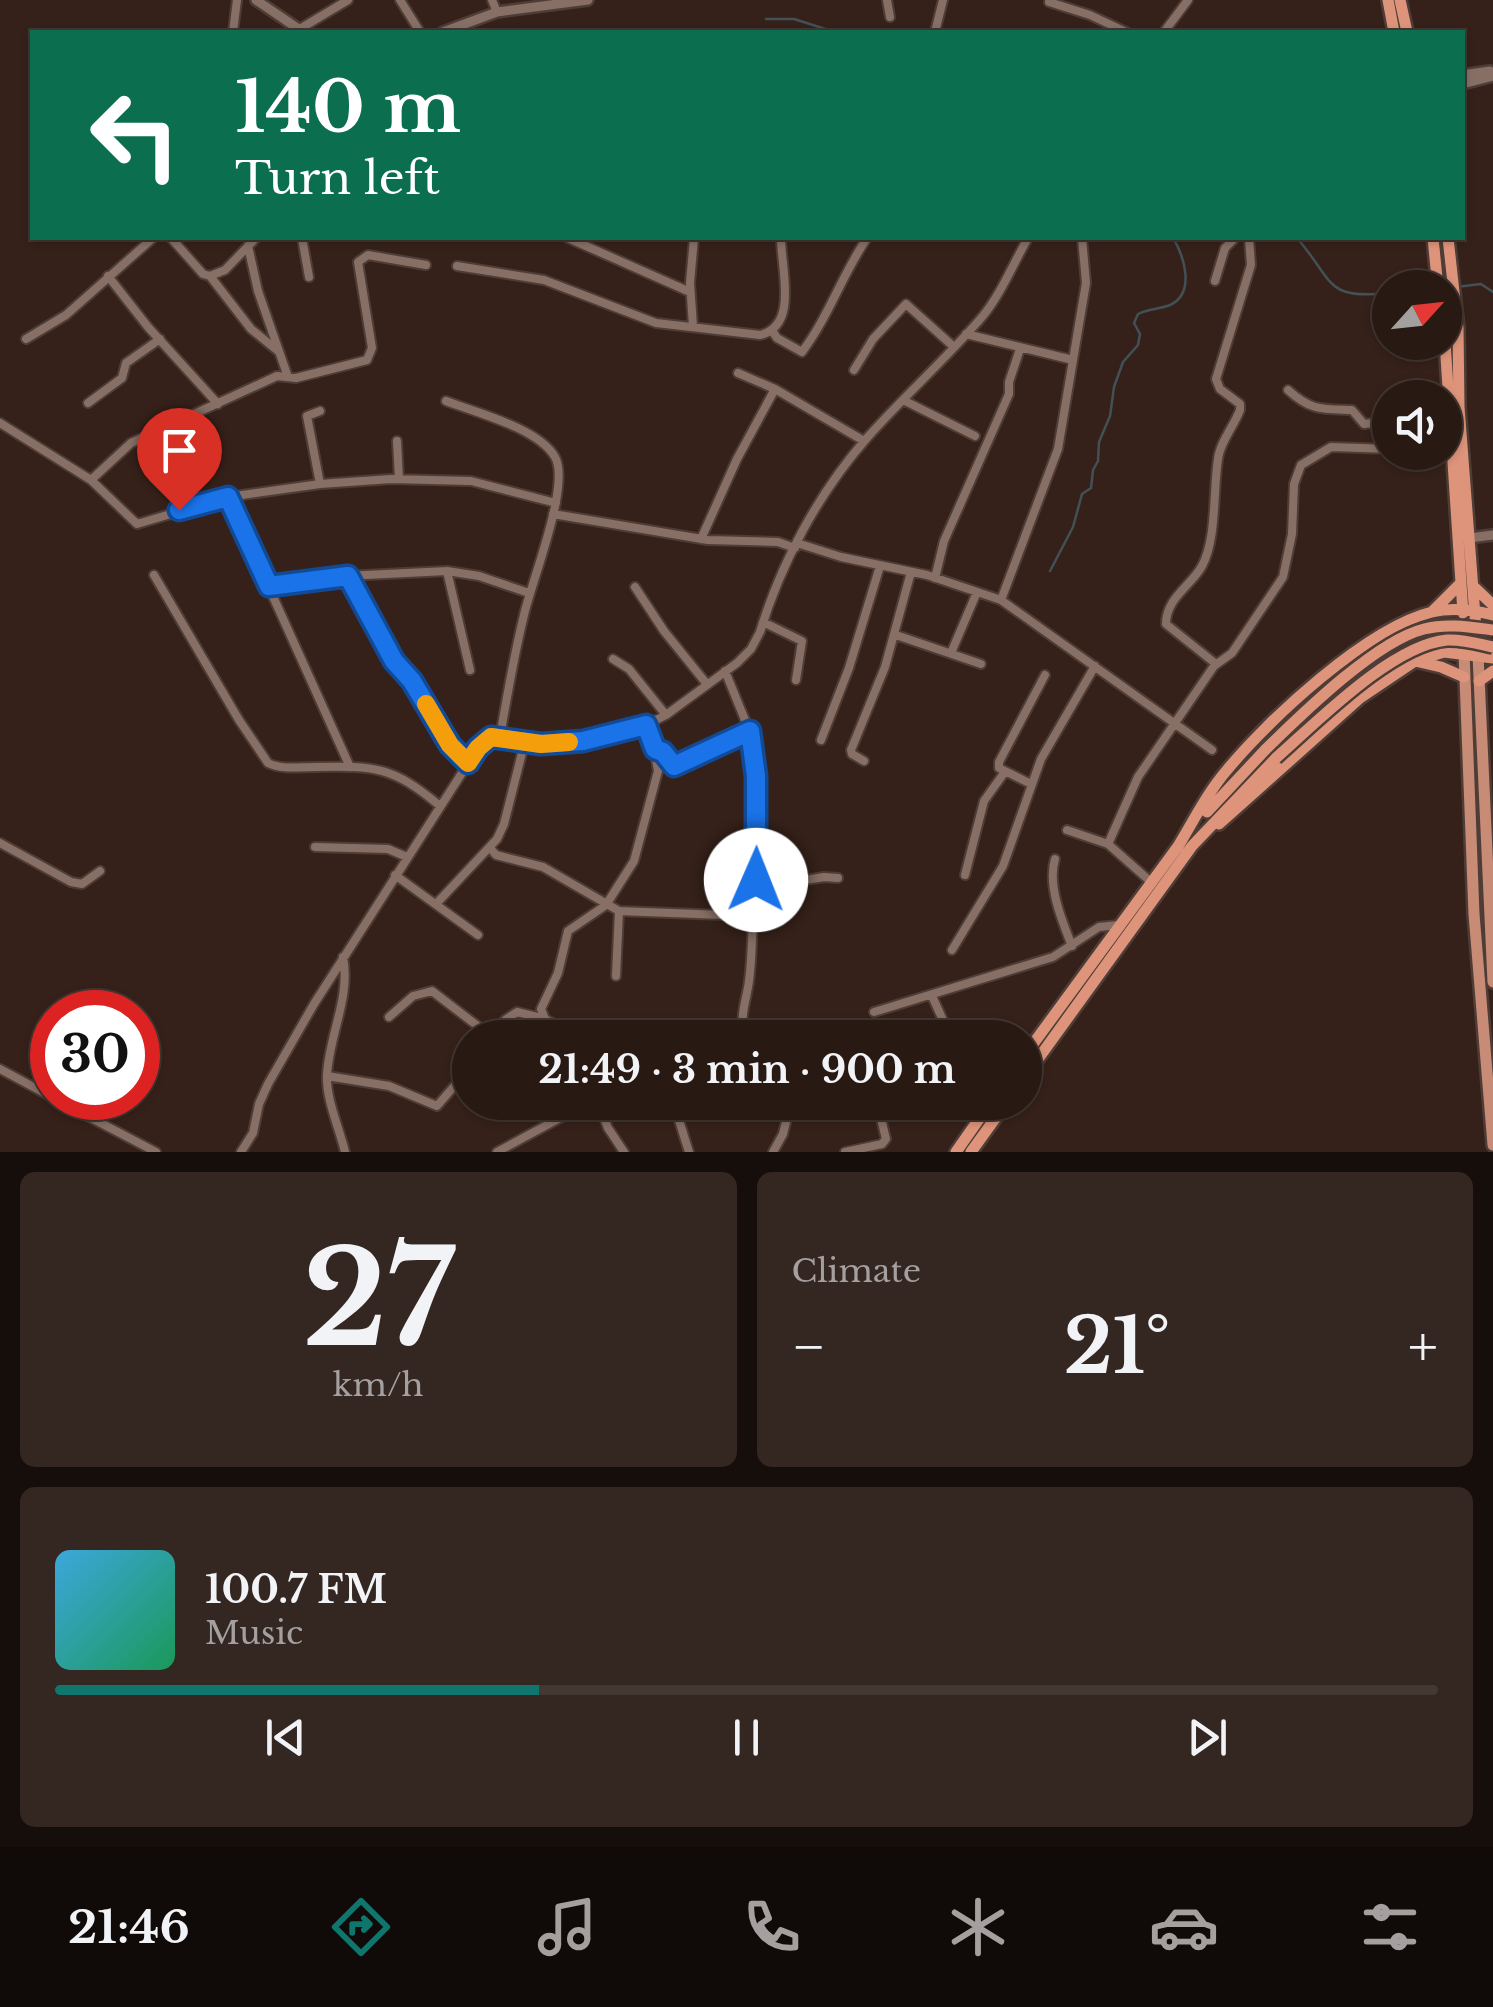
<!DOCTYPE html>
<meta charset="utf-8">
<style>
body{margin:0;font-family:"Libre Baskerville",serif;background:#342621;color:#f1f3f6;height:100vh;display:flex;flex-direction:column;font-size:38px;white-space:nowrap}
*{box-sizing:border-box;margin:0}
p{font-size:32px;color:#a5a0a0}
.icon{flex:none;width:55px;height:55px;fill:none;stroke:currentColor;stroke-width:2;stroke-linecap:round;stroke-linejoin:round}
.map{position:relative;height:1152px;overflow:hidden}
.details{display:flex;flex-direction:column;gap:20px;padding:20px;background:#160e0a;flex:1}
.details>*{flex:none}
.guide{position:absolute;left:30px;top:30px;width:1435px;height:210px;border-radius:0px;box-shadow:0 2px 8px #0004,0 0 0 2px #443833;background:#0b6e4f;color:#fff;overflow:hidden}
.needle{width:65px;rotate:63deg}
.tools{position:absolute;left:1372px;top:270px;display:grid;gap:20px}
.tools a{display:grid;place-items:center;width:90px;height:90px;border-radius:50%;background:#281913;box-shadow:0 2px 8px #0004,0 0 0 2px #443833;font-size:50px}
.speed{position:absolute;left:30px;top:990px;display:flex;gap:20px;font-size:50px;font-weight:700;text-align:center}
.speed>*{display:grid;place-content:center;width:130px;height:130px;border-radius:50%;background:#281913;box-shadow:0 2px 8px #0004,0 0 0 2px #443833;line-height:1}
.speed .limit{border:15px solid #d22;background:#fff;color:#111}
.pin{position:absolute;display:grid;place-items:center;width:85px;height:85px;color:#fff;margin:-102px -42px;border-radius:50% 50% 50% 0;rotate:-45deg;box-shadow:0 0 10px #0007}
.pin .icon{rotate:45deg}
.me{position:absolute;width:110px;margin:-55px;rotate:1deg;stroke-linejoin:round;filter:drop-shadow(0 0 8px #0008)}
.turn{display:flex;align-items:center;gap:35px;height:210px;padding:0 40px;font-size:45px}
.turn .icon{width:130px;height:130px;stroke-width:2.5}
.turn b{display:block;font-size:70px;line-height:85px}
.big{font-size:75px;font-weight:800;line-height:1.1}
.details .card{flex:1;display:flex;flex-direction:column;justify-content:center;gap:15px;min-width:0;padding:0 35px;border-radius:15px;background:#342621}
.details .dial{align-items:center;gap:0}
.dial b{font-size:130px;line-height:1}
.song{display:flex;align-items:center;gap:30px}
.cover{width:120px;height:120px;border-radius:15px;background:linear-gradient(135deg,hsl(200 70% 55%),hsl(150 70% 35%))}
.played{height:10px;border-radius:5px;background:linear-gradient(90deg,#0f766e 35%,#443833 35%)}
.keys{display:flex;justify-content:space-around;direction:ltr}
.heat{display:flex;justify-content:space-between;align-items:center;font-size:55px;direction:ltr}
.details .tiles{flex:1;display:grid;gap:20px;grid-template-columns:1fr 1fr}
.card:last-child{grid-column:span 2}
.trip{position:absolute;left:452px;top:1020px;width:590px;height:100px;border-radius:50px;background:#281913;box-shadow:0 2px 8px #0004,0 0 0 2px #443833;font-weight:800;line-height:100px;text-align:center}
.dock{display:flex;height:160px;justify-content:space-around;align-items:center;background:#100a08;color:#a5a0a0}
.dock .icon{width:70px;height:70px}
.dock .on{color:#0f766e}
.dock b{font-size:45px;color:#f1f3f6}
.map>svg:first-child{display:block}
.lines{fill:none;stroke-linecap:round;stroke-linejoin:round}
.stream{stroke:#425156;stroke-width:2.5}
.minor-casing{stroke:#4e3d37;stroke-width:12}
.tertiary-casing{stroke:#4e3d37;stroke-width:14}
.primary-casing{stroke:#4e3d37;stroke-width:16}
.trunk-casing{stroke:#4e3d37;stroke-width:16}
.minor{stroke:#876f65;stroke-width:8}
.tertiary{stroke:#876f65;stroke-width:9}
.primary{stroke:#c88b75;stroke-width:11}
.trunk{stroke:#de947a;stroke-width:11}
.trunk-bridge-casing{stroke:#4e3d37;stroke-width:16;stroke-linecap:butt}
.trunk-bridge{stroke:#de947a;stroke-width:11}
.route-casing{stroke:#114b97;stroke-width:25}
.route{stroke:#1a73e8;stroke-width:18}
.slow{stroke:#f59e0b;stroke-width:18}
</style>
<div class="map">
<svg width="1493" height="1152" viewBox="0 0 1493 1152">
<rect width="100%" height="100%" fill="#352119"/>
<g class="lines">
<path class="stream" d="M 766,19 L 794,19 L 835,32
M 1297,238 C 1335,282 1324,300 1390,293
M 1456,287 L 1481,284 L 1493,292
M 1421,288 L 1432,288
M 1050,571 L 1073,527 L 1082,494 L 1091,488 L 1093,470 L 1098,461 L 1099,442 L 1110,416 L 1114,387 L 1123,362 L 1138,345 L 1140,334 L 1134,323 L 1138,314 C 1148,309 1160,309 1170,305 C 1196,293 1184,256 1173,238"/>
<g class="minor-casing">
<path id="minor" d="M 400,0 L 420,32
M 492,0 L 497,12
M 887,0 L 890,17
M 1049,2 L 1090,15 L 1126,32
M 298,30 L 348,0
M 233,32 L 237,0
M 935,32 L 943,0
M 1164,32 L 1188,0
M 171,238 L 203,274 L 210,276 L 225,270 L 256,238
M 302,238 L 309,277
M 568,238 L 690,292
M 248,246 L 258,291 L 288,377
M 457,266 L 544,280 L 656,323 L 760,335 C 799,326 781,269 781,238
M 108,276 L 148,327 L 218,404
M 210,276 L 251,329 L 278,351
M 1215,281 L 1225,248 L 1235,238
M 693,326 L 690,283 L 694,238
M 773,332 L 777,338 L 802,352 C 829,316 842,275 867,238
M 966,334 L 1073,360
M 26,339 L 66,315 L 153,238
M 854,370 L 873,339 L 906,304 L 954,347
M 738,373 L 775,389
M 1288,390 C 1311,411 1322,409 1352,410 L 1364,424 L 1390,421
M 903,400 L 975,436
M 446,401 C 477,413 538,428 555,457 C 571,485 531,583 524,615 C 514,655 507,696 500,737
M 88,403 L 122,378 L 126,363 L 160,339
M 320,411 L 307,416 L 320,484
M 0,423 L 91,480 L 137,524 L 228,497 L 320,484 L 391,479 L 471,481 L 556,503
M 397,441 L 399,479
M 91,480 L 131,443 L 277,376 L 296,378 L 367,360 L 372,348 L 358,262 L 368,255 L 426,265
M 228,497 L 350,767
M 553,514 L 708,540 L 778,542 L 795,548
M 701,539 L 737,459 L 775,389 L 864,441
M 797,543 L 841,557 L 927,575 L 1001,600 L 1212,750
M 447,571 L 470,670
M 154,575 L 239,720 L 268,763 C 282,770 299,767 315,767 C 376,766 392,766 440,806
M 349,576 L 394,661 L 412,681 L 450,745 L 469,763
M 935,578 L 944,541 L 1009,394 L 1009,382 L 1020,349
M 269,586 L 345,576 L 447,571 L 479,576 L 529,593
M 635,587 L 664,631 L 706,683
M 1001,600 L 1058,449 L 1086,283 L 1082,238
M 763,622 L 802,641 L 796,680
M 896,635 L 981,664
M 951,653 L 977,592
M 613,659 L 629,669 L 666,715
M 1216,664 L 1166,624 C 1166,598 1191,586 1202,566 C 1217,538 1213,490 1218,459 C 1220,442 1234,426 1240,410 L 1240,404 L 1220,389 L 1216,379 L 1251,265 L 1249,238
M 821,740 L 849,668 L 880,566
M 655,749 L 663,752 L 675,766 L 750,731
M 864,761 L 852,754 L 851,750 L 885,667 L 911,572
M 1031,784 L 999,768 L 999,762 L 1045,675
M 1067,830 L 1108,844 L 1151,882
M 0,843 L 71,882 L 82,884 L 100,871
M 1108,844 L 1138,777 L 1214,666 L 1232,653 L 1283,577 L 1292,534 L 1294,484 L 1301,465 L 1331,447 L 1390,449
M 315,847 L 388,849 L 407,857
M 491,849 L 496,855 L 543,867 L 619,911 L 749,916 L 753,913 L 758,816 L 752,737 L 725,671
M 1055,859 C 1047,885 1062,921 1072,946
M 395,875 L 478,935
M 965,875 L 984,801 L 1004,773
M 756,880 L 763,887 L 824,877 L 838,878
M 436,904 L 497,839 L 504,824 L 525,741
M 952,950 L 1003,866 L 1041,759 L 1095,666
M 343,957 C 351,997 329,1035 327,1075 C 326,1100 339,1127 345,1152
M 616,976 L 619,911
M 932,996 L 951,1038
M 874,1012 L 1053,957 L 1099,927 L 1119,925
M 389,1017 L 413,996 L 432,991 L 492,1037
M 545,1019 L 541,1009 L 558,973 L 568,931 L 606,905 L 634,861 L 658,771 L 653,741 L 646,725
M 492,1038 L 505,1020 L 517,1012 L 545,1019 L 579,1038
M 673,1038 L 698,1032
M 745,1038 C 739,1015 746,1003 749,981 C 752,959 752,936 753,914
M 845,1038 L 852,1031
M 0,1069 L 52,1097
M 327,1076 L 389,1086 L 437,1106 L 470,1068
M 53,1098 L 156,1152
M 598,1102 L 608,1128 L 624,1152
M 241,1152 L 253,1133 L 259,1104 L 268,1084 L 314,1004 L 478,748 L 491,737 L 541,743 L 583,741 L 646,725 L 666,715 L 737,663 L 751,649 L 760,632 C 781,563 818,494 866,439 C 903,397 945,360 982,317 C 1001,294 1013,264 1028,238
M 497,1152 L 571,1112 L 576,1102
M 689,1152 L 678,1117 L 706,1102
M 773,1152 L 783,1134 L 791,1102
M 845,1152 L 882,1144 L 886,1139 L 877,1102"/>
</g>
<g class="tertiary-casing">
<path id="tertiary" d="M 256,0 L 303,32
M 443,32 L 497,12 L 588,0
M 1462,75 L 1490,71
M 1462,84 L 1493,76
M 1469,538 L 1493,535"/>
</g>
<g class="primary-casing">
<path id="primary" d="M 1464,652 L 1474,914 L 1493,1145
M 1478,655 L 1493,982"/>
</g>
<g class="trunk-casing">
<path id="trunk" d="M 1388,0 L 1394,32
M 1400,0 L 1407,32
M 1433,238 L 1438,288
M 1448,238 L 1458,328 L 1459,407 L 1478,655
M 1445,342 L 1463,613
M 1473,586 L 1493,605
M 1432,612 L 1461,583
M 1415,661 L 1441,667 L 1464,677
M 1479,681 L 1493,671
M 1207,812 L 1266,749
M 1219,824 L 1360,698 L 1415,661 L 1444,652 L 1493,658
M 1177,848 C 1193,822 1207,793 1227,770 C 1269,719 1367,628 1432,612 C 1453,607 1473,610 1493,615
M 1025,1055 L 1179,845
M 1025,1077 L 1192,846 L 1276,758
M 956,1152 L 991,1102
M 971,1152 L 1007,1102"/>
</g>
<use href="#minor" class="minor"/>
<use href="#tertiary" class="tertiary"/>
<use href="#primary" class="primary"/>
<use href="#trunk" class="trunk"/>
<g class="trunk-bridge-casing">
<path id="trunk-bridge" d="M 1266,749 C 1302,714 1376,641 1424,629 C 1447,623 1470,627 1493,630
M 1276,758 C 1317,722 1392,645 1447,640 C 1462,639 1479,644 1493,647"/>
</g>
<use href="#trunk-bridge" class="trunk-bridge"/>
</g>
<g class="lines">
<g class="route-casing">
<path id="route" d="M 179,510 L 228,497 L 269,586 L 348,576 L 394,661 L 412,681 L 450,745 L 468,763 L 478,748 L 491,737 L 541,744 L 583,741 L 646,725 L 655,749 L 663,752 L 674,766 L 750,731 L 756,776 L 756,880"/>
</g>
<use href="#route" class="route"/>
<path class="slow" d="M 426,704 L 450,745 L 468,763 L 478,748 L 491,737 L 541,744 L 569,742"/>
</g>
</svg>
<div class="tools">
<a><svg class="needle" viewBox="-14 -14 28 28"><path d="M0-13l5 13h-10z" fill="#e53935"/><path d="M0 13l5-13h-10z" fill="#a5a0a0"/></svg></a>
<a><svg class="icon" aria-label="sound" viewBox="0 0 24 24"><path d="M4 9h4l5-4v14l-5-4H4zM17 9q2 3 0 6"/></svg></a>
</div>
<div class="speed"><div class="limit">30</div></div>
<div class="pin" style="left:179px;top:510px;background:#d93025"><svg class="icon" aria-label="arrive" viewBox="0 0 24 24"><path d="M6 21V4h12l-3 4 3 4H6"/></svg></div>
<svg class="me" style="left:756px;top:880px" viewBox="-20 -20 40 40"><circle r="19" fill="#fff"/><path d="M0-13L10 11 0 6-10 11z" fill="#1a73e8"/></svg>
<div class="trip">21:49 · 3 min · 900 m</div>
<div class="guide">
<div class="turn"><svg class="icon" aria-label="left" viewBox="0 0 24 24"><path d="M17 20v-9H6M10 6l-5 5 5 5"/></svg><div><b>140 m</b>Turn left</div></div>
</div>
</div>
<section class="details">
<div class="tiles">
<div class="card dial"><b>27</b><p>km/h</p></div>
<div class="card"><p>Climate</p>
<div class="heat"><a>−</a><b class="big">21°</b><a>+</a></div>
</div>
<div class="card">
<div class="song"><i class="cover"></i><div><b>100.7 FM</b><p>Music</p></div></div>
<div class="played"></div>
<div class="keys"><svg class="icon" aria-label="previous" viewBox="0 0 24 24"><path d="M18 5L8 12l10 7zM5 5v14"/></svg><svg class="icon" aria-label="pause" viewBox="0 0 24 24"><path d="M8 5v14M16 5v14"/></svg><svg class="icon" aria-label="next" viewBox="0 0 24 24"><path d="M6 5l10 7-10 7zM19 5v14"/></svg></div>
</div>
</div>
</section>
<nav class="dock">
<b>21:46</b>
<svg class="icon on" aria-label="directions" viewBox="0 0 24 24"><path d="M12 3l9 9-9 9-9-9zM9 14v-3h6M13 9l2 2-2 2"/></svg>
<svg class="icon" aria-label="music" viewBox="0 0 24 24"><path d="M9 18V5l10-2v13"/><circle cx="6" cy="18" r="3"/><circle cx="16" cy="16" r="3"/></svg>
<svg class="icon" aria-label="phone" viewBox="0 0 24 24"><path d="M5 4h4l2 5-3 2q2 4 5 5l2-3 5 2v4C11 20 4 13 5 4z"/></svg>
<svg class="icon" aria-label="climate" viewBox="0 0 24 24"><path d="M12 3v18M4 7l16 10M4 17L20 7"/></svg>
<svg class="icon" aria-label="car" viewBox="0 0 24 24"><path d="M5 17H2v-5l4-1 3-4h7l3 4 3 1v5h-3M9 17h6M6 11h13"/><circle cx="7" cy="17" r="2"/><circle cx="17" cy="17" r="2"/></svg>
<svg class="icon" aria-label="filters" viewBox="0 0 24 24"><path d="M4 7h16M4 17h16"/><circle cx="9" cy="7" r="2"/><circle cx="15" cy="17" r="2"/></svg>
</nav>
